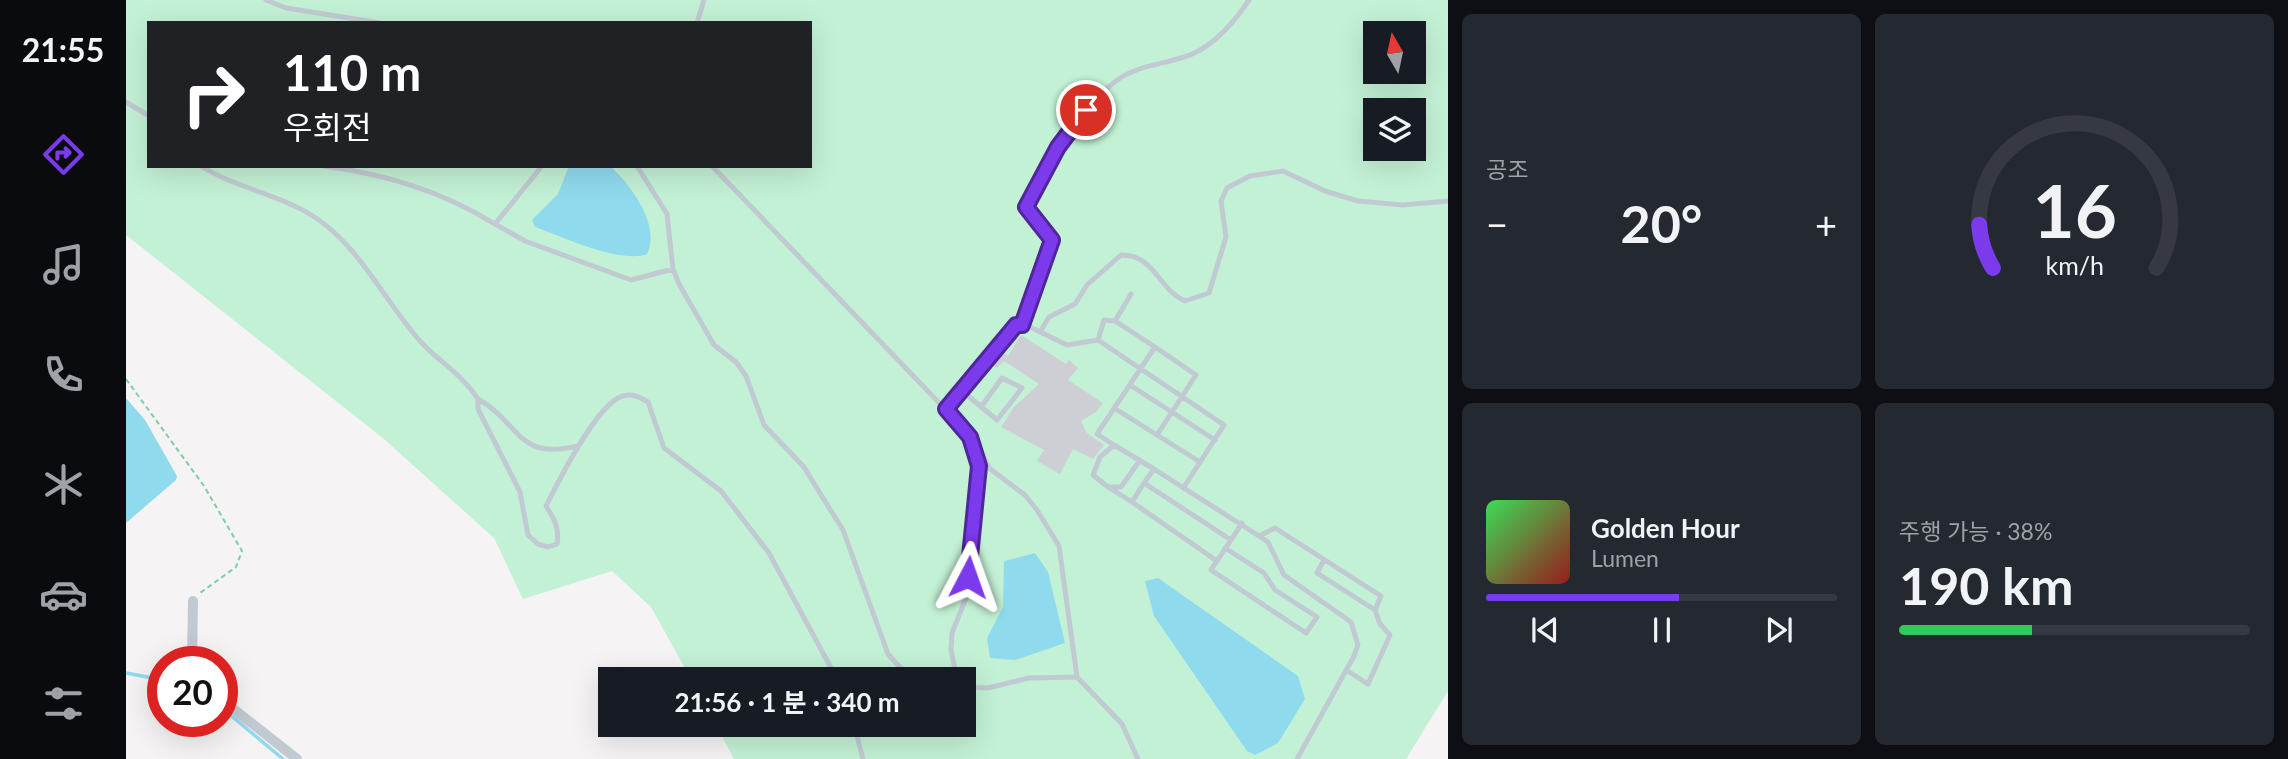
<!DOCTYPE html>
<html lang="ko">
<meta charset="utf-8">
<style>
body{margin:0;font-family:Lato,"Noto Sans KR",sans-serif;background:#242831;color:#f1f3f6;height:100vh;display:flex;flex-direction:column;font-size:26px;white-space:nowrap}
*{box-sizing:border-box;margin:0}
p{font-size:23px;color:#9ea1a6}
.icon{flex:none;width:38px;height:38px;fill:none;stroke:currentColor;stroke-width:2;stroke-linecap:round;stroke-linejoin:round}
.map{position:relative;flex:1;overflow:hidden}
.details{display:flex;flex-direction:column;gap:14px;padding:14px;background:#0d0f14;width:840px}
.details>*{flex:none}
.banner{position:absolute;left:21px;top:21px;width:665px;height:147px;border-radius:0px;box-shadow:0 7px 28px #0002;background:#202124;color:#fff;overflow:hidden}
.needle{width:46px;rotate:351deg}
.buttons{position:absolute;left:1237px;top:21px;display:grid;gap:14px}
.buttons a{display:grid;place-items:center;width:63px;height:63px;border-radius:0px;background:#171b24;box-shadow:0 7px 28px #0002;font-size:35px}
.speed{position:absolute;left:21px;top:646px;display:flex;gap:14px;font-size:35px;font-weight:700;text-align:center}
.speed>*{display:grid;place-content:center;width:91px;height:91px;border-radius:50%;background:#171b24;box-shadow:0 7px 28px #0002;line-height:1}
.speed .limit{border:10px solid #d22;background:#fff;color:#111}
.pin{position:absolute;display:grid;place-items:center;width:60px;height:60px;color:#fff;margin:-30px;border:4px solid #fff;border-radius:50%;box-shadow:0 2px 7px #0007}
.me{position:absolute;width:77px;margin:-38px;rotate:4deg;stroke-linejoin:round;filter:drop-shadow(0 0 5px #0008)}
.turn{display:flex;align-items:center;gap:24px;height:147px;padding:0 21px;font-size:32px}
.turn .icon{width:91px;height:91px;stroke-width:2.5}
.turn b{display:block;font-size:49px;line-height:60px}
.big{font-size:52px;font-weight:700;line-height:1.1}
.details .card{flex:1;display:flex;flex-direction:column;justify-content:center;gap:10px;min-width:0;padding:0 24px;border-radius:10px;background:#242831}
.details .dial{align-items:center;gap:0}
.dial svg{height:182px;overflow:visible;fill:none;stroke:#363941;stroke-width:7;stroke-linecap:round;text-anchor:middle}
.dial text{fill:#f1f3f6;stroke:none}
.song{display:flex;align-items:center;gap:21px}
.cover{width:84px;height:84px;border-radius:10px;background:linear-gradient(135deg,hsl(130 70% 55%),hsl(0 70% 35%))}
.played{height:7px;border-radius:4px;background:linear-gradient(90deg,#7c3aed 55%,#363941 55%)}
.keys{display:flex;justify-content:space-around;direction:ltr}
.heat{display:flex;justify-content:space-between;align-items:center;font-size:38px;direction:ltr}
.charge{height:10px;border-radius:5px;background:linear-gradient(90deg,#34c759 38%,#363941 0)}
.details .tiles{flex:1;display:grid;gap:14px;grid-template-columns:repeat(2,1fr)}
.trip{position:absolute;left:472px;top:667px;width:378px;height:70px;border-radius:0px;background:#171b24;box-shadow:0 7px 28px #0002;font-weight:700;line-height:70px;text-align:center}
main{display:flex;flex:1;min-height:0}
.tabs{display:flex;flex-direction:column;width:126px;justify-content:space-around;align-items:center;background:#090b0e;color:#9ea1a6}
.tabs .icon{width:49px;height:49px}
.tabs .on{color:#7c3aed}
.tabs b{font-size:32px;color:#f1f3f6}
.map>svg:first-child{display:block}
.green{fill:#c3f1d5;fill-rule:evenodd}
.water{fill:#90daee}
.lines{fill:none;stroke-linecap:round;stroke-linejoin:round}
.stream{stroke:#90daee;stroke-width:3.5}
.building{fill:#cdcfd5}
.path{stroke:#7ad0a6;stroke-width:2;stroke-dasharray:5 3.5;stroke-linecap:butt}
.lane{stroke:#c1cad2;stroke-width:5}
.street{stroke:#c1cad2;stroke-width:10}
.route-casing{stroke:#51269a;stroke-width:18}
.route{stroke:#7c3aed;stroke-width:12}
</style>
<main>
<nav class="tabs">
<b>21:55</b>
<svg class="icon on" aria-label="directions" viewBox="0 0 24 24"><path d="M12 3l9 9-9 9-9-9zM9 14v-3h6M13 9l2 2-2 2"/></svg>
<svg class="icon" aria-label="music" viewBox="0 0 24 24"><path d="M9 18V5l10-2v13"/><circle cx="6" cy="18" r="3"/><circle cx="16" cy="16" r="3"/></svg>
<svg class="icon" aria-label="phone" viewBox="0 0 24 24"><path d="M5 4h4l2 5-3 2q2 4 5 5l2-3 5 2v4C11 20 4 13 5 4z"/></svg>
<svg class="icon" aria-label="climate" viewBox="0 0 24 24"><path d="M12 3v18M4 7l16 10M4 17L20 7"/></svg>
<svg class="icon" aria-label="car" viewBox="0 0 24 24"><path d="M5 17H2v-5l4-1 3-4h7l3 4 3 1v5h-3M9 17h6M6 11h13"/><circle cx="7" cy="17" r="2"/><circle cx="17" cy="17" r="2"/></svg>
<svg class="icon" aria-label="filters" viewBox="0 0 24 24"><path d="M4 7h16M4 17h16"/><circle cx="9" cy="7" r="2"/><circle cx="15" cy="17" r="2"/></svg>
</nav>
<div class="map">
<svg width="1322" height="759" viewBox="0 0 1322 759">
<rect width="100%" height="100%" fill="#f5f3f3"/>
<path class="green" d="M 0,0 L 1322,0 L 1322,691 L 1280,759 L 608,759 L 590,725 L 838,724 L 838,679 L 565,679 L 525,607 L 486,571 L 397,599 L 368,538 L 258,439 L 0,235 ZM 23,23 L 684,23 L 684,166 L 23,166 ZM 1250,33 L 1288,33 L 1288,72 L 1250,72 ZM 1250,110 L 1288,110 L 1288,149 L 1250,149 Z"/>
<path class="water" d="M 443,166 L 484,166 C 505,185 535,225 521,254 C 494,264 437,237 409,227 L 406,220 L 432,194 Z
M 0,398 L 19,420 L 51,476 L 50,480 L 0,523 Z
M 909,553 L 922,572 L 939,643 L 889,660 L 864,658 L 861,638 L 877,607 L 878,561 Z
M 1032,578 L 1172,676 L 1179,699 L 1152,743 L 1129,755 L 1121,751 L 1028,616 L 1019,581 Z"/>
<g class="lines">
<path class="stream" d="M 0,673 L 37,680
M 96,708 L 157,759"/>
</g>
<path class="building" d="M 895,335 L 940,364 L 943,360 L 952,368 L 942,380 L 977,403 L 970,412 L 955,421 L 961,433 L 978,445 L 967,459 L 947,449 L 934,474 L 911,461 L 918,450 L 875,427 L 888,407 L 913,384 L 878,361 L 871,368 L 864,364 L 876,352 L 882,356 Z"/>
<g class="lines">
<path class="path" d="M 0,379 L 78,486 L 116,551 L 110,567 L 74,593"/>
<path class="lane" d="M 140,0 L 160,8 L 254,23
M 571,23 L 578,0
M 0,102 L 23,116
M 75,166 C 110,188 152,194 187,216 C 233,245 259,302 295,342 C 313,362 337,375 352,399
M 197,166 C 260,174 315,191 369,224
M 416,166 L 369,224 L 399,241 L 505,280 L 547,269
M 511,166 L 541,214 L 547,269 L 553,284 L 588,345 L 610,362 L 620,376 L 638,425 L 678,467 L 697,498 L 717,530 L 762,654 L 781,675 L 791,679
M 586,166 L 819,409 L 852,445 L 863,468 L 899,495 L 911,510 L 933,546 L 951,677 L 903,678 L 862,688 L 838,687
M 1005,294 L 989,321 L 1029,347
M 896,325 L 926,240 L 900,207 C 927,162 947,113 990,81 C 1010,66 1033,65 1055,58 C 1085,50 1107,24 1123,0
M 914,332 L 923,317 L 949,304 L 961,285 L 995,255 C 1028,254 1032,289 1059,301 L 1083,293 L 1100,237 L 1095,201 L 1101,188 L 1124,176 L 1157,171 L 1199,191 L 1232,201 L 1277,205 L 1322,201
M 972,340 L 978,320 L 989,321
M 1004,385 L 1089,440
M 835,390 L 871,420 L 896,388 L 876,378 L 855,407
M 988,408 L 1074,462
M 819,409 L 890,325 L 902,326 L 941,345 L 972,340 L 1098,425 L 1058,487
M 988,445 L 971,434 L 1029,347 L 1070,375 L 1031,435
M 451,446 C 390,461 394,422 352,399 L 352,409 L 394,492 L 402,535 L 412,544 L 422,547 L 431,544 C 434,528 428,519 420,506 C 433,480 467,412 492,398 C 503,392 512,396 522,402 L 538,448 L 595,491 L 643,553 L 711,679
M 1014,460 L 995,487 L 982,487 L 967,475 L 974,457 L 988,445 L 1028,469 L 1133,536 L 1142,542 L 1158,575 L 1225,622 L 1232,645 L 1228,656 L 1171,759
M 1028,469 L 1018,483 L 1105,540
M 1018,483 L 1006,502 L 1091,561
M 982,487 L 1006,502
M 1133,536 L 1149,528 L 1255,596 L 1249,610 L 1191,573 L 1198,560
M 1099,548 L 1138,573 L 1149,590 L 1191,617 L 1180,633 L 1085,570 C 1095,555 1106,539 1116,523
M 1220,670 L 1242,684 L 1264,635 L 1254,624 L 1249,610
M 951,677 L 996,724 L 1012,759
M 831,679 L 825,650 L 826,633 L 840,598 L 845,524 L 853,490 L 853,466 L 844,438
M 728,724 L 737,759"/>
<path class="street" d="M 66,662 L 67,601
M 96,700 L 171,759"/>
</g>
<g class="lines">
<g class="route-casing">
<path id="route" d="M 842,577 L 853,466 L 844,437 L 820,409 L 890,325 L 896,325 L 926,240 L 900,207 L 932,147 L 960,110"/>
</g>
<use href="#route" class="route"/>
</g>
</svg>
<div class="buttons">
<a><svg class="needle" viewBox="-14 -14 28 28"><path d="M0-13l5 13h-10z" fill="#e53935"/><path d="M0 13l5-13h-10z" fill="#9ea1a6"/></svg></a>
<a><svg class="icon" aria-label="layers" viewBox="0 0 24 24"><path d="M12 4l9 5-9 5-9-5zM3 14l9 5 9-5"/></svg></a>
</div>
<div class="speed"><div class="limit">20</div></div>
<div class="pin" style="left:960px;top:110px;background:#d93025"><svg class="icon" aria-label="arrive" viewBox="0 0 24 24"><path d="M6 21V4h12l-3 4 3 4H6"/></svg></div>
<svg class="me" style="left:842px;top:577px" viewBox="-20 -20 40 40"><path d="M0-17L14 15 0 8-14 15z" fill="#7c3aed" stroke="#fff" stroke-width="4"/></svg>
<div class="trip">21:56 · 1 분 · 340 m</div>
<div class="banner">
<div class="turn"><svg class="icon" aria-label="right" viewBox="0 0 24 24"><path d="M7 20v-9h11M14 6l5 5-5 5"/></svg><div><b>110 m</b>우회전</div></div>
</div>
</div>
<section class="details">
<div class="tiles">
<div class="card"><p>공조</p>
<div class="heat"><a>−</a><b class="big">20°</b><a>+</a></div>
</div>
<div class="card dial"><svg viewBox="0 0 100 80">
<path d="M14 69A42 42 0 1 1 86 69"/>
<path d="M14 69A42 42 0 0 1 8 50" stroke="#7c3aed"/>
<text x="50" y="56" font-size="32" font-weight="700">16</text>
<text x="50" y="72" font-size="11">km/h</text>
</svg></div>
<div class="card">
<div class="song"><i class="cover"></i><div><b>Golden Hour</b><p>Lumen</p></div></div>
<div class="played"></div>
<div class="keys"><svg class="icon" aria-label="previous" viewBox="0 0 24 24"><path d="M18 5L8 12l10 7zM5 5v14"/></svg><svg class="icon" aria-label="pause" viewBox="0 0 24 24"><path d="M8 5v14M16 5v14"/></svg><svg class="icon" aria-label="next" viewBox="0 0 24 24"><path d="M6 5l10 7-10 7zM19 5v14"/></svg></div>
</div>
<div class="card"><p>주행 가능 · 38%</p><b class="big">190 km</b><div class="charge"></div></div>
</div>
</section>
</main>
